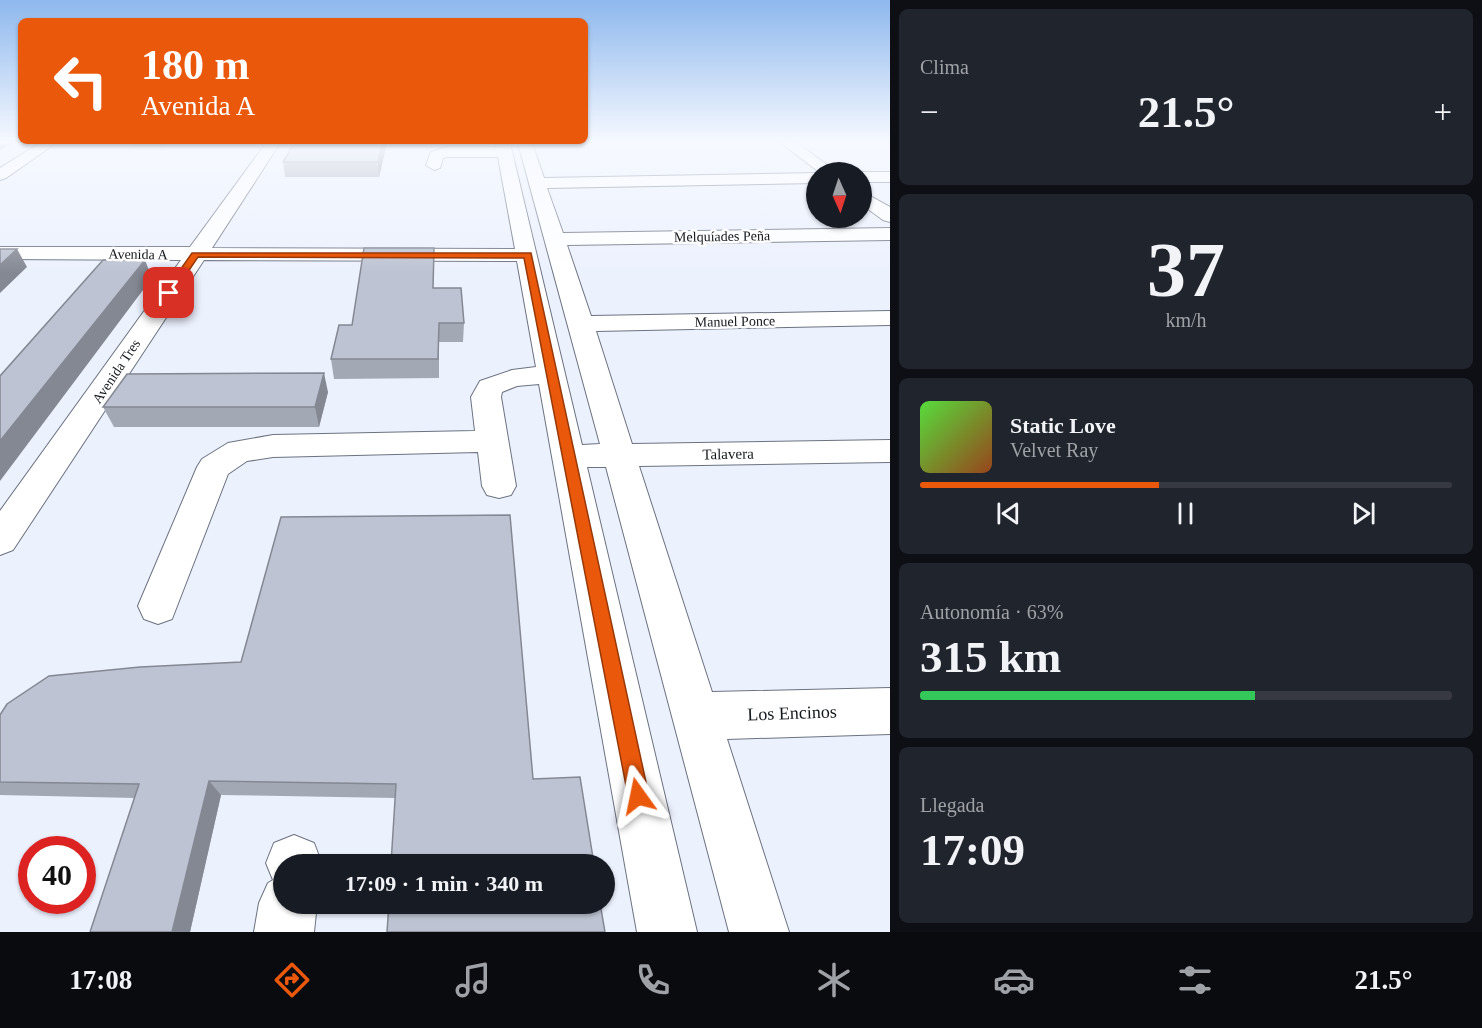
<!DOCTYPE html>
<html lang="es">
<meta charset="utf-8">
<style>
body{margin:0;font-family:"Times New Roman",serif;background:#20242c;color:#f1f3f6;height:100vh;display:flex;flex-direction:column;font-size:22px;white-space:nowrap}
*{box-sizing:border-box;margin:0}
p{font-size:20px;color:#9ea1a6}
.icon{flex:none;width:33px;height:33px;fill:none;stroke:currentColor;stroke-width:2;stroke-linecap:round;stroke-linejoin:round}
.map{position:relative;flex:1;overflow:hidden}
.drawer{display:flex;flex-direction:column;gap:9px;padding:9px;background:#0d0f14;width:592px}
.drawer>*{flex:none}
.guide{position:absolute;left:18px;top:18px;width:570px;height:126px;border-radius:9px;box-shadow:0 2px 4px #0004;background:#ea580c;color:#fff;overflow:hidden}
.needle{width:39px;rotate:177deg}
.fabs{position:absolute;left:806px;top:162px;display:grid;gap:12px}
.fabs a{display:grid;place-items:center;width:66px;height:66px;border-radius:50%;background:#171b24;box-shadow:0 2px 4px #0004;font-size:30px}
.speed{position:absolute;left:18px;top:836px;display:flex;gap:12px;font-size:30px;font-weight:700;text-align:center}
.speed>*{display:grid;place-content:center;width:78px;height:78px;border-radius:50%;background:#171b24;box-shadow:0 2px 4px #0004;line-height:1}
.speed .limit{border:9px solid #d22;background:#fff;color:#111}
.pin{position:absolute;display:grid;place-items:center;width:51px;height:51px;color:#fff;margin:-26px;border-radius:12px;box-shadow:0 3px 9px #0006}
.me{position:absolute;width:66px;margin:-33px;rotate:348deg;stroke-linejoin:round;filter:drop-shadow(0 0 4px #0008)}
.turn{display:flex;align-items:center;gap:21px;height:126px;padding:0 24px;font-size:27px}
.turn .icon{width:78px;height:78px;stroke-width:2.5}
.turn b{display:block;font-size:42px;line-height:51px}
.big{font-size:45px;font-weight:700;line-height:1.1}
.drawer .tile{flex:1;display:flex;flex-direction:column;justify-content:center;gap:9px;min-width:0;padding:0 21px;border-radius:9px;background:#20242c}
.drawer .dial{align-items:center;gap:0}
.dial b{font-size:78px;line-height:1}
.song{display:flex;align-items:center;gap:18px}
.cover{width:72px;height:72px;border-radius:9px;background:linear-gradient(135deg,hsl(110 70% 55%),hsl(20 70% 35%))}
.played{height:6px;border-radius:3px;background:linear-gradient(90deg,#ea580c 45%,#363941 45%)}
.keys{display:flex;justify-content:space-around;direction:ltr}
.heat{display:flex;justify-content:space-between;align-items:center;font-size:33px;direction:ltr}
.charge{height:9px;border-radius:4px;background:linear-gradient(90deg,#34c759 63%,#363941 0)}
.trip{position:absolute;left:273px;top:854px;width:342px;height:60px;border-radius:30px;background:#171b24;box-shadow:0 2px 4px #0004;font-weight:700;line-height:60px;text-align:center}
.tab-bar{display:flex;height:96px;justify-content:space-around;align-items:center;background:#090b0e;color:#9ea1a6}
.tab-bar .icon{width:42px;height:42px}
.tab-bar .active{color:#ea580c}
.tab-bar b{font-size:27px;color:#f1f3f6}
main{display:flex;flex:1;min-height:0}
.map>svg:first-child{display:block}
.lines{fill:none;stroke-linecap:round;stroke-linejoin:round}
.minor-casing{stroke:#6c7280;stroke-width:2}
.minor{fill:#fff;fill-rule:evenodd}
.wall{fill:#a3a8b5}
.shaded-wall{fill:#848893}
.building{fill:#bdc3d2;stroke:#848893;stroke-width:1.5}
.route{fill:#ea580c;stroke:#983908;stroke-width:1.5}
.labels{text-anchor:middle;stroke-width:5;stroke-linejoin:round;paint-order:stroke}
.far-street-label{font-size:14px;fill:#14171c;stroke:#fff}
.street-label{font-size:15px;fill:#14171c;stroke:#fff}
.near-street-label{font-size:18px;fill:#14171c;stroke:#fff}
</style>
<main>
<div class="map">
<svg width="890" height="932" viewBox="0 0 890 932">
<rect width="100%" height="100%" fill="#ecf1fe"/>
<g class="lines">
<g class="minor-casing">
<path id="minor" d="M 40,143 L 56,143 L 6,178 L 0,180 L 0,168 Z
M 266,143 L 280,143 L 212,248 L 515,249 L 498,157 L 448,157 L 443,158 L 440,168 L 434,170 L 426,165 L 431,152 L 447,147 L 496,147 L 496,143 L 510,143 L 582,445 L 600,444 L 518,143 L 532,143 L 544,178 L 816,173 L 816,183 L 547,188 L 563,233 L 890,228 L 890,240 L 567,245 L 591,316 L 890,311 L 890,325 L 596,331 L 632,444 L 890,440 L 890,462 L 639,466 L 712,692 L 890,688 L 890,734 L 727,739 L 789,932 L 729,932 L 606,467 L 587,467 L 697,932 L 637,932 L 539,384 L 517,386 L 502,392 L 501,397 L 516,486 L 511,495 L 499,498 L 487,495 L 482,486 L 478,452 L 273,457 L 247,461 L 228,474 L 172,619 L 158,624 L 144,619 L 138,606 L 197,467 L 202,459 L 228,443 L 273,435 L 475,431 L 471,397 L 480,381 L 512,370 L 536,367 L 517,261 L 204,260 L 13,550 L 0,555 L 0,511 L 181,260 L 0,259 L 0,247 L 190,247 Z
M 781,143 L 797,143 L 837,172 L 819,172 Z
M 859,172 L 890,172 L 890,182 L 861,182 L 861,172 Z
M 861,191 L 890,207 L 890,222 L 883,220 L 861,204 Z
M 294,835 L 314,843 L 322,864 L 284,864 L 284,903 L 317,903 L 314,932 L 254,932 L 259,903 L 268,883 L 273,880 L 266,863 L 274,843 Z"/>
</g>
<use href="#minor" class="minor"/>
</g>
<path class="wall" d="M 132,143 L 169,143 L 166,146 L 133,146 Z
M 294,143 L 387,143 L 379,177 L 285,177 L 283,162 Z
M 434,266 L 433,288 L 464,323 L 463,342 L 439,342 L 439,378 L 334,379 L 331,359 L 352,325 Z
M 328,392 L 319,427 L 114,427 L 103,407 Z
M 510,515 L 395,798 L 221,795 L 190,932 L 90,932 L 135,798 L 0,795 L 0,715 L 241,662 Z"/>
<path class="shaded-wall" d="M 0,143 L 12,143 L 0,150 Z
M 382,143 L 387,143 L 379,177 L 378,162 Z
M 17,249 L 27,267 L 0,293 L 0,265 Z
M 145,260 L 152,278 L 0,481 L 0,441 Z
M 324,373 L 328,392 L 319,427 L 315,407 Z
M 209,781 L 221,795 L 190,932 L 172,932 Z"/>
<path class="building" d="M 294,143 L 382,143 L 378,162 L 283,162 Z
M 364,248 L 434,248 L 433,288 L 461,288 L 464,323 L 439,323 L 438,359 L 331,359 L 339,325 L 352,325 Z
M 0,249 L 17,249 L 0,265 Z
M 103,260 L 145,260 L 0,441 L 0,376 Z
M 324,373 L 315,407 L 103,407 L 127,374 Z
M 510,515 L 533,779 L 580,777 L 594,864 L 391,864 L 396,784 L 209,781 L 172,932 L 90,932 L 139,784 L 0,782 L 0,715 L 7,704 L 49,676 L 140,667 L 241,662 L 281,517 Z
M 389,903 L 600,903 L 605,932 L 387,932 Z"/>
<linearGradient id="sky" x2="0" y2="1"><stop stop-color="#8eb8ee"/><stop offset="0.52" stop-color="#f6f9ff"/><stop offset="1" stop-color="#f6f9ff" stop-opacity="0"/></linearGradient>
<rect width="890" height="273" fill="url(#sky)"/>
<path class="route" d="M 192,253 L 531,253 L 649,796 L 646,804 L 638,807 L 631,804 L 628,796 L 524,258 L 198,257 L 172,295 L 166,295 L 164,293 Z"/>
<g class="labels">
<g class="far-street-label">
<text transform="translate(722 236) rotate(-1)" y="5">Melquíades Peña</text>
<text transform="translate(138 254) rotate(1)" y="5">Avenida A</text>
<text transform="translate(735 321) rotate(-1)" y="5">Manuel Ponce</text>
<text transform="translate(116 371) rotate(-56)" y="5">Avenida Tres</text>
</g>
<g class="street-label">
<text transform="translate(728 454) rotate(-1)" y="5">Talavera</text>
</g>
<g class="near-street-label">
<text transform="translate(792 713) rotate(-2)" y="6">Los Encinos</text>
</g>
</g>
</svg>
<div class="fabs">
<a><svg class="needle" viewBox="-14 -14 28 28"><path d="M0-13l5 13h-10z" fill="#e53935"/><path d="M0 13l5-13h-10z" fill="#9ea1a6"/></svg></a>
</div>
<div class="speed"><div class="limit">40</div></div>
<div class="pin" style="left:169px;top:293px;background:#d93025"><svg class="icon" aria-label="arrive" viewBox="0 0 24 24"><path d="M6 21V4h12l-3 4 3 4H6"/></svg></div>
<svg class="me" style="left:638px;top:796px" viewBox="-20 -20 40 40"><path d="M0-17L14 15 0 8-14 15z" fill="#ea580c" stroke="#fff" stroke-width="4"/></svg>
<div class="trip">17:09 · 1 min · 340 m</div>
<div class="guide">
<div class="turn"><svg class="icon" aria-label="left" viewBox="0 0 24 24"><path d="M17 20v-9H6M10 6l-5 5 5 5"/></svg><div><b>180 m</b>Avenida A</div></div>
</div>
</div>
<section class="drawer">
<div class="tile"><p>Clima</p>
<div class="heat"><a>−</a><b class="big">21.5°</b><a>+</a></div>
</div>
<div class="tile dial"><b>37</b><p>km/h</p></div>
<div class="tile">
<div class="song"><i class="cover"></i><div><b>Static Love</b><p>Velvet Ray</p></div></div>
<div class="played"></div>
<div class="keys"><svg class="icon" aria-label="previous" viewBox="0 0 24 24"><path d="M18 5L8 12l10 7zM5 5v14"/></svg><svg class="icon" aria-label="pause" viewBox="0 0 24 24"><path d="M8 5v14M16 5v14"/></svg><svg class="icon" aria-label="next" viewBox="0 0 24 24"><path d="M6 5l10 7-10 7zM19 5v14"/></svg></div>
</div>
<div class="tile"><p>Autonomía · 63%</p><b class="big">315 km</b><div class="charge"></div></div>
<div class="tile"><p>Llegada</p><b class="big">17:09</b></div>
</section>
</main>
<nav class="tab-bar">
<b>17:08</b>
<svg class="icon active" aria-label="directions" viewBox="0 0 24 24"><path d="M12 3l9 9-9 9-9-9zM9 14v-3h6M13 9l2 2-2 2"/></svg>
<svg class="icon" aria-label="music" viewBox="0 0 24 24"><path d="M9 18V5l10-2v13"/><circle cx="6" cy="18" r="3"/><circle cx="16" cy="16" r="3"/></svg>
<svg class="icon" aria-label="phone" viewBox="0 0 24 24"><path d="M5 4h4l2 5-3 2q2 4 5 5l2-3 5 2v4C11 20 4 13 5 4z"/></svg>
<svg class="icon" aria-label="climate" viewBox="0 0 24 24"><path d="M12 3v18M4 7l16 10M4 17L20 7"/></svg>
<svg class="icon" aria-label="car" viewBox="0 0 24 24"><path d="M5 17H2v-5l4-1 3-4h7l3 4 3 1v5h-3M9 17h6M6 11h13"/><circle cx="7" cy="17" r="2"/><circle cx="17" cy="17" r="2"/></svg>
<svg class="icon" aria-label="filters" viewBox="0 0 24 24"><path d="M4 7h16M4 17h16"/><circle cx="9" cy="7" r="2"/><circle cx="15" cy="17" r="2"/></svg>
<b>21.5°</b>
</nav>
